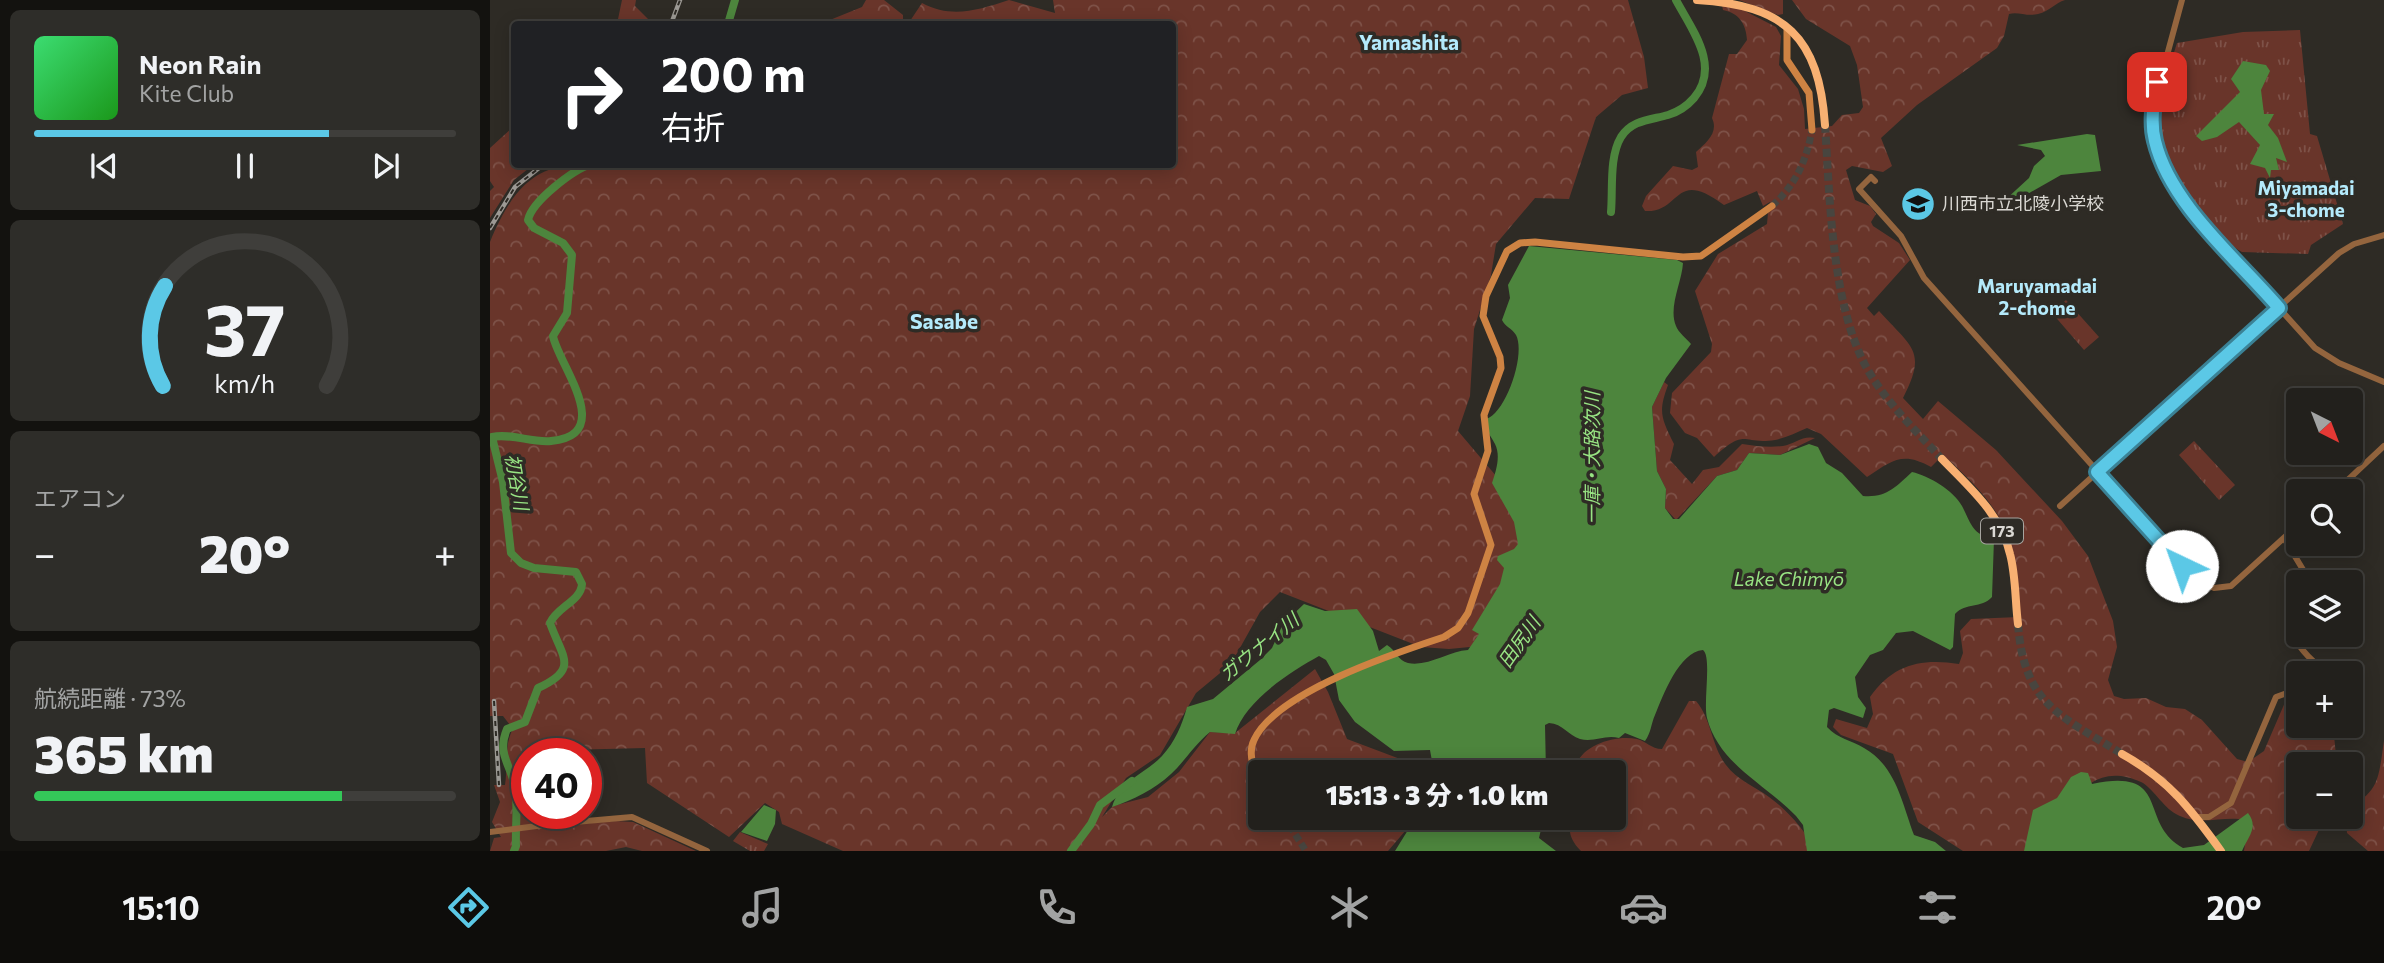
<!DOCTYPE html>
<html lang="ja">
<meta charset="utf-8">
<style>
body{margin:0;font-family:Commissioner,"Noto Sans JP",sans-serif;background:#2e2d29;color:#f1f3f6;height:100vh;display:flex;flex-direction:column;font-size:26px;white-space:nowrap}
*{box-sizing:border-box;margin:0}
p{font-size:23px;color:#a2a3a3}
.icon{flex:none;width:38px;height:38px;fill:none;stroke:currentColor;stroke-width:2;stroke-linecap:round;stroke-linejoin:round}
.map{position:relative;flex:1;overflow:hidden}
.drawer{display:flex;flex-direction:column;gap:10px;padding:10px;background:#13120f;width:490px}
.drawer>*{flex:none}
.hud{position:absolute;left:21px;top:21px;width:665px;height:147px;border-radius:7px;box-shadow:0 4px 18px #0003,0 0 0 2px #3f3e3b;background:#202124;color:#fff;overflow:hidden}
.needle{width:46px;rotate:138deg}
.buttons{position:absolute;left:1796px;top:388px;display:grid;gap:14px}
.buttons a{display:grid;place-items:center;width:77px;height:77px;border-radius:7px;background:#22201c;box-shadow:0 4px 18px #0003,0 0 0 2px #3f3e3b;font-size:35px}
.speed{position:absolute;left:21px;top:738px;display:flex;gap:14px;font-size:35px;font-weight:700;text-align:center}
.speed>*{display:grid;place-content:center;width:91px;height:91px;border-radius:50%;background:#22201c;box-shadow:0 4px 18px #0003,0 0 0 2px #3f3e3b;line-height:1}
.speed .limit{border:10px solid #d22;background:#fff;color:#111}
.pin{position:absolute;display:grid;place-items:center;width:60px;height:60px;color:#fff;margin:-30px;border-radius:14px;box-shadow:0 4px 10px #0006}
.me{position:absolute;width:77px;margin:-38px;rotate:318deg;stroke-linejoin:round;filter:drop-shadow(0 0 5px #0008)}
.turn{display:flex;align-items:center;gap:24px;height:147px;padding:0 35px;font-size:32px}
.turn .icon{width:91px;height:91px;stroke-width:2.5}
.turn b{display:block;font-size:49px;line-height:60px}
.big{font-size:52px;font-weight:800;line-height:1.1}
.drawer .card{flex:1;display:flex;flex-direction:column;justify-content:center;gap:10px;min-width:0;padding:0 24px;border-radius:10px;background:#2e2d29}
.drawer .dial{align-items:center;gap:0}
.dial svg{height:182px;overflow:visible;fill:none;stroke:#3f3e3b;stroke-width:7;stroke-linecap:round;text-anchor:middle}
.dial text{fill:#f1f3f6;stroke:none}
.song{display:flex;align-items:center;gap:21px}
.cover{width:84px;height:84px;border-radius:10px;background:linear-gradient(135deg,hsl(140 70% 55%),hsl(120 70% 35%))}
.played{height:7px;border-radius:4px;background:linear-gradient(90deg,#5bc8e6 70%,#3f3e3b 70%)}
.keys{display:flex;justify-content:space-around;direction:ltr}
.heat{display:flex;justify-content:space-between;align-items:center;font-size:38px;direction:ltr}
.charge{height:10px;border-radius:5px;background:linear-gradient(90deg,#34c759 73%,#3f3e3b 0)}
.trip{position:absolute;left:758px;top:760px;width:378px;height:70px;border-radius:7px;background:#22201c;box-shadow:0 4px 18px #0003,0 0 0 2px #3f3e3b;font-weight:800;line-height:70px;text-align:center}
.tabs{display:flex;height:112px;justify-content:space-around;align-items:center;background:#0e0d0b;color:#a2a3a3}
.tabs .icon{width:49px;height:49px}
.tabs .active{color:#5bc8e6}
.tabs b{font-size:32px;color:#f1f3f6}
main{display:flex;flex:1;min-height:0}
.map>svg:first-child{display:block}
.forest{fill:url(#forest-crowns)}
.park{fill:url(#park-tufts)}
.water{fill:#4d853d}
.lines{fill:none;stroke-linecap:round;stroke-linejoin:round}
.river{stroke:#4d853d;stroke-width:8}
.secondary-tunnel{stroke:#48453f;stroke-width:7;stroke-dasharray:7 3.5;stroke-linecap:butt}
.trunk-tunnel{stroke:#48453f;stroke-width:8;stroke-dasharray:8 4;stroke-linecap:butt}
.tertiary{stroke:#94653e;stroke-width:6}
.secondary{stroke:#ce8343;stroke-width:7}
.trunk{stroke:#f8b072;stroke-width:8}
.rail-casing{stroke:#9c9994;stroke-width:4.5}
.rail{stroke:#2e2b25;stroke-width:2;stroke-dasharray:5;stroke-linecap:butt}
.tertiary-bridge{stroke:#94653e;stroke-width:6}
.route-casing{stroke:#3b8296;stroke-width:18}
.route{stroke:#5bc8e6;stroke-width:12}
.labels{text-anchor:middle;stroke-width:7;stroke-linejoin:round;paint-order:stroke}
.shield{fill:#2e2b25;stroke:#a6a49f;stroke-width:2}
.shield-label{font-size:16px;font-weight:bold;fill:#dad8d3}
.poi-label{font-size:18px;fill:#dad8d3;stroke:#2e2b25;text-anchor:start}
.neighbourhood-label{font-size:19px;font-weight:bold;fill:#b4eafb;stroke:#2e2b25}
.water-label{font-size:19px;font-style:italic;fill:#98e483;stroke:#2e2b25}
.quarter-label{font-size:21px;font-weight:bold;fill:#b4eafb;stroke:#2e2b25}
</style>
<main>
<section class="drawer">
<div class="card">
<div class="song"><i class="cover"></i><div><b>Neon Rain</b><p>Kite Club</p></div></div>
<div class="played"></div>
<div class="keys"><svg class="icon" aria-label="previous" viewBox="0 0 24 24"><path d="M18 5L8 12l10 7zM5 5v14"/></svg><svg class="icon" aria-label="pause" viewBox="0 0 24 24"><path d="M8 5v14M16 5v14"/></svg><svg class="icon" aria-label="next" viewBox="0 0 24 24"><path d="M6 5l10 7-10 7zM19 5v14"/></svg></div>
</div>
<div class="card dial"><svg viewBox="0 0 100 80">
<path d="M14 69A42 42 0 1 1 86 69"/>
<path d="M14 69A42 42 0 0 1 15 25" stroke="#5bc8e6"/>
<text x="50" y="56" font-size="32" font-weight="700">37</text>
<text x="50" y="72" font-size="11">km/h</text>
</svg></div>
<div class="card"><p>エアコン</p>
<div class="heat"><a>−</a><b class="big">20°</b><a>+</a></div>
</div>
<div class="card"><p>航続距離 · 73%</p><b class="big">365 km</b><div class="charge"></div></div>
</section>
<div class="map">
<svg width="1894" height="851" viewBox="0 0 1894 851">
<defs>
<pattern id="forest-crowns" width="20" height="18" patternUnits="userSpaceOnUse" patternTransform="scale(1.75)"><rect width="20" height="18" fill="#69352a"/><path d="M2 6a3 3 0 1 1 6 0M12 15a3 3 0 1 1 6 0" fill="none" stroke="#7e5248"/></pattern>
<pattern id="park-tufts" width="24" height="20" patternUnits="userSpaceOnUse" patternTransform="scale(1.75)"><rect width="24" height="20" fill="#69352a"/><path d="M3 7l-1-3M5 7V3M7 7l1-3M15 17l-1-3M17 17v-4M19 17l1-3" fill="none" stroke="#7e5248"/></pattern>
</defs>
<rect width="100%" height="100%" fill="#2e2b25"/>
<path class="forest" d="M 132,0 L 146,0 L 145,6 L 163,24 L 127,24 Z
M 376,0 L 394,0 L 413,15 L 413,24 L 330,24 L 372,7 Z
M 519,0 L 565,13 L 563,0 L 1138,0 L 1154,57 L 1158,88 L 1132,95 L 1106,117 L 1079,199 L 1045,198 L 1006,244 L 1001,275 L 984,329 L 980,396 L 968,431 L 1029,503 L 1038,561 L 990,646 L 959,649 L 931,647 L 790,592 L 770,612 L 741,664 L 706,693 L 670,755 L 636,778 L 612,817 L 623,806 L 658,797 L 689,772 L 720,732 L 745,733 L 825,669 L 838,692 L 857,739 L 934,768 L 932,772 L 770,772 L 770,817 L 921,817 L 922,823 L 898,851 L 353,851 L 292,824 L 289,812 L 275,803 L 239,837 L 157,783 L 155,748 L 75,750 L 73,754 L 37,754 L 37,814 L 92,814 L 76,817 L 78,825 L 126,821 L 143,822 L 206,851 L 152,851 L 136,847 L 116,851 L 0,851 L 4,838 L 11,837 L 2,822 L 10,802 L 4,785 L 15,785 C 18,767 14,744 23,729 L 13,716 L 0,716 L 0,242 C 38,148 80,164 163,167 L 166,164 L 682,164 L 682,24 L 422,24 L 420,21 L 432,3 C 462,19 488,10 519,0 Z
M 1249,0 L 1293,0 L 1293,14 L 1288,15 Z
M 1302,0 L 1575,0 C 1565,3 1560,11 1548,14 C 1537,17 1528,11 1519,14 L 1514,36 L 1507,48 L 1427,105 L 1391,138 L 1402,166 L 1393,172 L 1362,166 L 1356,170 L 1365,200 L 1380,206 L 1386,214 L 1381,222 L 1383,226 L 1409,243 L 1420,260 L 1377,308 L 1384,316 L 1389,311 C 1421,347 1438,350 1413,398 L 1433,419 L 1448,401 L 1506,450 L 1572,521 L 1598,556 L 1623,621 L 1627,647 L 1618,680 L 1624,696 L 1634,699 L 1656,698 L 1676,707 L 1695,709 L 1712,720 L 1747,759 L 1758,762 L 1774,751 L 1796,700 L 1808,695 L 1808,726 L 1843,726 L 1847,765 L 1808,765 L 1808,817 L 1835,817 L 1819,851 L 1754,851 L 1757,831 L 1749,819 C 1728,817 1707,826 1686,814 C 1673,807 1662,787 1651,782 C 1595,757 1575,813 1556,851 L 1473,851 L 1428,822 L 1403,754 L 1351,735 L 1343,727 L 1346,719 L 1377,728 L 1383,714 L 1380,697 C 1403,664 1432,658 1469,664 L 1473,653 L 1470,631 L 1481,619 L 1529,617 C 1528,536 1514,509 1453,455 L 1441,467 C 1413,451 1402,460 1377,477 L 1331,434 L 1317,428 C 1307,432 1296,438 1285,440 C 1251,445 1257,427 1224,457 L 1207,438 L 1195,433 L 1180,413 L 1182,393 L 1221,352 L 1222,344 L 1205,291 L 1228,254 L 1277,224 L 1278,213 L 1283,209 L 1280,202 L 1273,206 L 1267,191 L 1234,205 C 1183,167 1192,213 1155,211 L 1152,206 L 1156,196 L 1183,166 L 1202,170 L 1208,167 L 1206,152 C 1216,143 1229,133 1222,118 L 1239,54 L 1247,54 L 1257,40 C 1256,24 1249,13 1233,10 L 1232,5 L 1251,9 L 1286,27 L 1291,36 L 1289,65 L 1308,89 L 1314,109 L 1315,129 L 1342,126 L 1352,115 L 1369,113 L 1373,107 L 1367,65 L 1360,46 L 1316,19 Z
M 24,126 L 24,164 L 43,165 L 24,180 L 0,218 L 0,191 L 4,187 L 0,181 L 0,148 Z
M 1174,382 L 1178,385 C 1168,412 1171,418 1184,444 L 1180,460 L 1202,484 L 1213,470 L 1229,467 L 1252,444 C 1266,446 1279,448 1293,446 C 1304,444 1313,435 1325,438 L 1290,455 L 1259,453 L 1247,470 L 1227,476 L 1186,520 L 1175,508 L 1176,489 L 1167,471 L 1162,407 Z
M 1199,701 L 1206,701 C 1222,720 1221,745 1236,765 C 1247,780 1264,786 1279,797 C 1297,810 1316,831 1325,851 L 1091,851 C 1080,840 1078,832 1081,817 L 1124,817 L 1124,772 L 1085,772 C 1086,746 1125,734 1147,739 C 1156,741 1161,749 1172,749 Z
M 1894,741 L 1894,851 L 1878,851 L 1857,833 C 1854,802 1879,803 1887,779 C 1891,767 1892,753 1894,741 Z"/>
<path class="park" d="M 1810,30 L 1820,134 L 1827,136 L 1853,224 L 1821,245 L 1818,254 L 1752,252 C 1708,225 1659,158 1668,105 C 1672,84 1681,63 1687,43 L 1753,32 Z
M 1576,300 L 1609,337 L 1594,350 L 1562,313 Z
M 1704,441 L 1745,485 L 1729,500 L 1689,455 Z
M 250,832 L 278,844 L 274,851 L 260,851 L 243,841 Z"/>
<path class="water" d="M 1753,61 L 1776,65 L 1780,71 L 1771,90 L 1774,114 L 1784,114 L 1778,125 L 1788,138 L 1797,162 L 1786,158 L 1789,170 L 1781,170 L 1780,178 L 1775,168 L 1760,164 L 1770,145 L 1749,122 L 1727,137 L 1712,141 L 1706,136 L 1750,92 L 1741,79 Z
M 1597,134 L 1605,135 L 1611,171 L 1571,175 L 1520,204 L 1514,201 L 1539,178 L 1544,166 L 1555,156 L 1551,150 L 1527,145 Z
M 1039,246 L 1187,260 L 1193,263 C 1192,282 1178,307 1186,326 C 1188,332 1197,339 1201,344 L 1176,378 L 1162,407 L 1167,471 L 1176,489 L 1175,508 L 1183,519 L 1189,519 L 1227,476 L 1247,470 L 1259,453 L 1290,455 L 1319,444 L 1328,447 L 1336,463 L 1352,473 L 1373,496 C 1396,498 1406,487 1422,472 C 1439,476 1463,490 1472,506 C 1481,523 1482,535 1504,539 L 1502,597 C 1491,609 1476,602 1465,614 L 1463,647 L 1460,650 L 1423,631 L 1406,633 L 1393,650 L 1380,655 L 1365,677 L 1368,697 L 1376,708 L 1373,718 L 1344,708 L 1339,710 L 1337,727 C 1348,739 1361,740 1374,748 C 1406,766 1412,803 1424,835 L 1445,842 L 1456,851 L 1317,851 L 1313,825 L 1306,816 C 1274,783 1229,764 1217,718 C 1213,702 1222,657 1213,650 C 1189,652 1173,695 1165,715 C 1161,724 1161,733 1155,741 L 1135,733 L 1129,738 C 1115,734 1104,743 1090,739 C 1078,735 1073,724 1059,723 L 1055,725 L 1056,772 L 944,772 L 940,750 L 904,751 L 865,722 L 849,700 L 844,674 L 836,660 L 829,656 C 800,672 755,701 745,734 L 720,732 C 704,745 695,761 681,774 C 665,789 643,800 622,807 C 631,779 654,775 672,756 C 685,742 692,725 697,707 L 723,699 L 770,660 L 782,648 L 793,624 L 814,604 L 835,611 L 867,609 L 883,631 L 889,651 L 897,645 C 906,650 908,661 918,663 C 938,667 959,651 978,650 L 989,634 L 982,630 L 1010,584 L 1014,568 L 1007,560 L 1008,556 L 1024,549 L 1028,544 L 1024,522 L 1002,483 C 1006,471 1011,456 1005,444 C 999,433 996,432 996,419 C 1016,413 1036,354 1026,335 C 1022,328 1015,327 1012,320 L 1020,298 L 1018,285 Z
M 1591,772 L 1598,773 L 1602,784 C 1683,767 1647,823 1693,848 L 1714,845 L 1758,813 C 1769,827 1758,837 1752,851 L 1534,851 L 1543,810 L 1567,798 L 1581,777 Z
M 274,805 L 286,810 L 285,824 L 277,841 L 251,832 Z
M 926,817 L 1054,817 L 1049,838 L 1066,851 L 905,851 Z"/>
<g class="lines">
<path class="river" d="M 238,24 L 245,0
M 1121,212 C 1123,189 1119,157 1131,137 C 1142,120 1160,120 1178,115 C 1188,112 1197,106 1204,98 C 1231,66 1202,30 1186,0
M 24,851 L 26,846 C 25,826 29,802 24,783 C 19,762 7,753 17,729 L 35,722 L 48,688 C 90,669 72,657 60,623 C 67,607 91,601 92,584 L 86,572 L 44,568 L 31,563 L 21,553 L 13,482 L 2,437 C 21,433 42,443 61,441 C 127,435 68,364 63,336 L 77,313 L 82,255 L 73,243 L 44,228 L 38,220 C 42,201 83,170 101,164
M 581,851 L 601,824 L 610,805 L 642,781"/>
<path class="secondary-tunnel" d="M 1282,206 C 1306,184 1316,162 1322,130
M 764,772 L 770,781
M 794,817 L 816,851"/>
<path class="trunk-tunnel" d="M 1335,125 C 1340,198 1341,297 1374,363 C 1392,398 1425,430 1452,459
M 1528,624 C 1534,705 1570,715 1632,754"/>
<path class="tertiary" d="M 1692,0 L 1663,107 L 1664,139 L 1676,174 L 1701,210 L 1825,348 L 1849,363 L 1894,382
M 1385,181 L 1381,177 L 1369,189 L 1411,236 L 1434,278 L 1705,580 L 1724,588 L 1741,586 L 1808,525
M 1845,492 L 1894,446
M 1570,506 L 1849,253 L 1864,244 L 1894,235
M 1794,538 L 1821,583
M 1808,622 C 1800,641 1814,652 1826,664 L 1826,674
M 1707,817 L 1719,817 L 1741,803 L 1786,697 L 1808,689
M 62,824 L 142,817 L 217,851"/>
<path class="secondary" d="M 1297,28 L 1297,60 L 1319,93 L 1322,130
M 764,772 C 762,761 759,750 764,740 C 786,692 905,653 954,637 L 968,628 L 978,613 L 1001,545 L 984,494 L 998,451 L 994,415 L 1011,368 L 1010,357 L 993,316 L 996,296 L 1017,251 L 1030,243 L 1045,242 L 1193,257 L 1211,256 L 1282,206"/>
<path class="trunk" d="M 1207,0 C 1295,5 1329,37 1335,125
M 1452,459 C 1479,487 1511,514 1520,554 C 1526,576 1525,601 1528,624
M 1632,754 C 1679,780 1700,808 1731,851"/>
<g class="rail-casing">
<path id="rail" d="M 181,24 L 190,0
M 0,228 L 25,187 L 54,164
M 4,701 L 9,785"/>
</g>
<use href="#rail" class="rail"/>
<path class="tertiary-bridge" d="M 0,832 L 62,824"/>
</g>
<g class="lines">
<g class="route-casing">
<path id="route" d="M 1667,82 C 1664,101 1660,122 1665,141 C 1680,204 1747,259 1789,308 L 1607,472 L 1692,566"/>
</g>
<use href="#route" class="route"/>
</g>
<defs>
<g id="school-disc" transform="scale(1.75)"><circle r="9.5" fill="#5bc8e6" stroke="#2e2b25"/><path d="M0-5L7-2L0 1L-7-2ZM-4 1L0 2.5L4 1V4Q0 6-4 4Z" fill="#111"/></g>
</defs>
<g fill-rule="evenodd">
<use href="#school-disc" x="1428" y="204"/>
</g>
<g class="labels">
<rect class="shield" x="1491" y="518.5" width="42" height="25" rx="5"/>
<g class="shield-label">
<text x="1512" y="537">173</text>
</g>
<g class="poi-label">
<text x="1452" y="210">川西市立北陵小学校</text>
</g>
<g class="neighbourhood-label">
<text x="1816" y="195">Miyamadai<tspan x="1816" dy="22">3-chome</tspan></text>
<text x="1547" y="293">Maruyamadai<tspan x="1547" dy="22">2-chome</tspan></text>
</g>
<g class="water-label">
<text transform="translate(1102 458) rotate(-90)" y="7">一庫・大路次川</text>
<text transform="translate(27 482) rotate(80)" y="7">初谷川</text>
<text x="1299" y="586">Lake Chimyō</text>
<text transform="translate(1029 642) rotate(-55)" y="7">田尻川</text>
<text transform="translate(769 647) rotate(-39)" y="7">ガウナイ川</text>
</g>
<g class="quarter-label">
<text x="919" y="50">Yamashita</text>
<text x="454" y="329">Sasabe</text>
</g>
</g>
</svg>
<div class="buttons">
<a><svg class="needle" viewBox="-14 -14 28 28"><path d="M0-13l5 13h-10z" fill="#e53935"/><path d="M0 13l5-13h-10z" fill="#a2a3a3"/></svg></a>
<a><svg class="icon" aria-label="search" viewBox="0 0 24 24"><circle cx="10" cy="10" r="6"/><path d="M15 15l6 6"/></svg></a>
<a><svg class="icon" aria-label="layers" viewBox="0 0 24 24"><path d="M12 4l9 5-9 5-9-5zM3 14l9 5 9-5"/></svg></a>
<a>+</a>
<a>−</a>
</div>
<div class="speed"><div class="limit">40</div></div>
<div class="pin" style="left:1667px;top:82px;background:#d93025"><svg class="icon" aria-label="arrive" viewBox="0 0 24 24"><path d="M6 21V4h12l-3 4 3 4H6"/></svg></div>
<svg class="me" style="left:1692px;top:566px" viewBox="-20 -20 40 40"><circle r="19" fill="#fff"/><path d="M0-13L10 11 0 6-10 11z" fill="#5bc8e6"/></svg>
<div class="trip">15:13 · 3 分 · 1.0 km</div>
<div class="hud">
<div class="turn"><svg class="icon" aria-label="right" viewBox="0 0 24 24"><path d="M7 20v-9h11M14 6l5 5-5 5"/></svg><div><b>200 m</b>右折</div></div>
</div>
</div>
</main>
<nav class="tabs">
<b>15:10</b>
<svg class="icon active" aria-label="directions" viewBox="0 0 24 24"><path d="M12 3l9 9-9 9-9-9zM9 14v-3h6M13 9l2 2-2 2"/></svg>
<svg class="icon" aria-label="music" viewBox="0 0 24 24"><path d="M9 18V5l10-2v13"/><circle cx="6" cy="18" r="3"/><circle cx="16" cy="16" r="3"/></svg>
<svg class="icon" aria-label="phone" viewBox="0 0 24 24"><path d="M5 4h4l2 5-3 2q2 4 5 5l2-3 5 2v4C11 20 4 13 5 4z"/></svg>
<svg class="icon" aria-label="climate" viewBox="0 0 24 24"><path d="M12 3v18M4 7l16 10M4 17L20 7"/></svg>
<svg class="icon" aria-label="car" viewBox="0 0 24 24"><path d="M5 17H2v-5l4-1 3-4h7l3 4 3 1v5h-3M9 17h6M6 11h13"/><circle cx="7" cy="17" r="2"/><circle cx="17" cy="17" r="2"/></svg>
<svg class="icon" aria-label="filters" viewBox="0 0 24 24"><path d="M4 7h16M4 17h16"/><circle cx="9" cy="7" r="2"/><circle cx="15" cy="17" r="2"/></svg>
<b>20°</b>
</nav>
